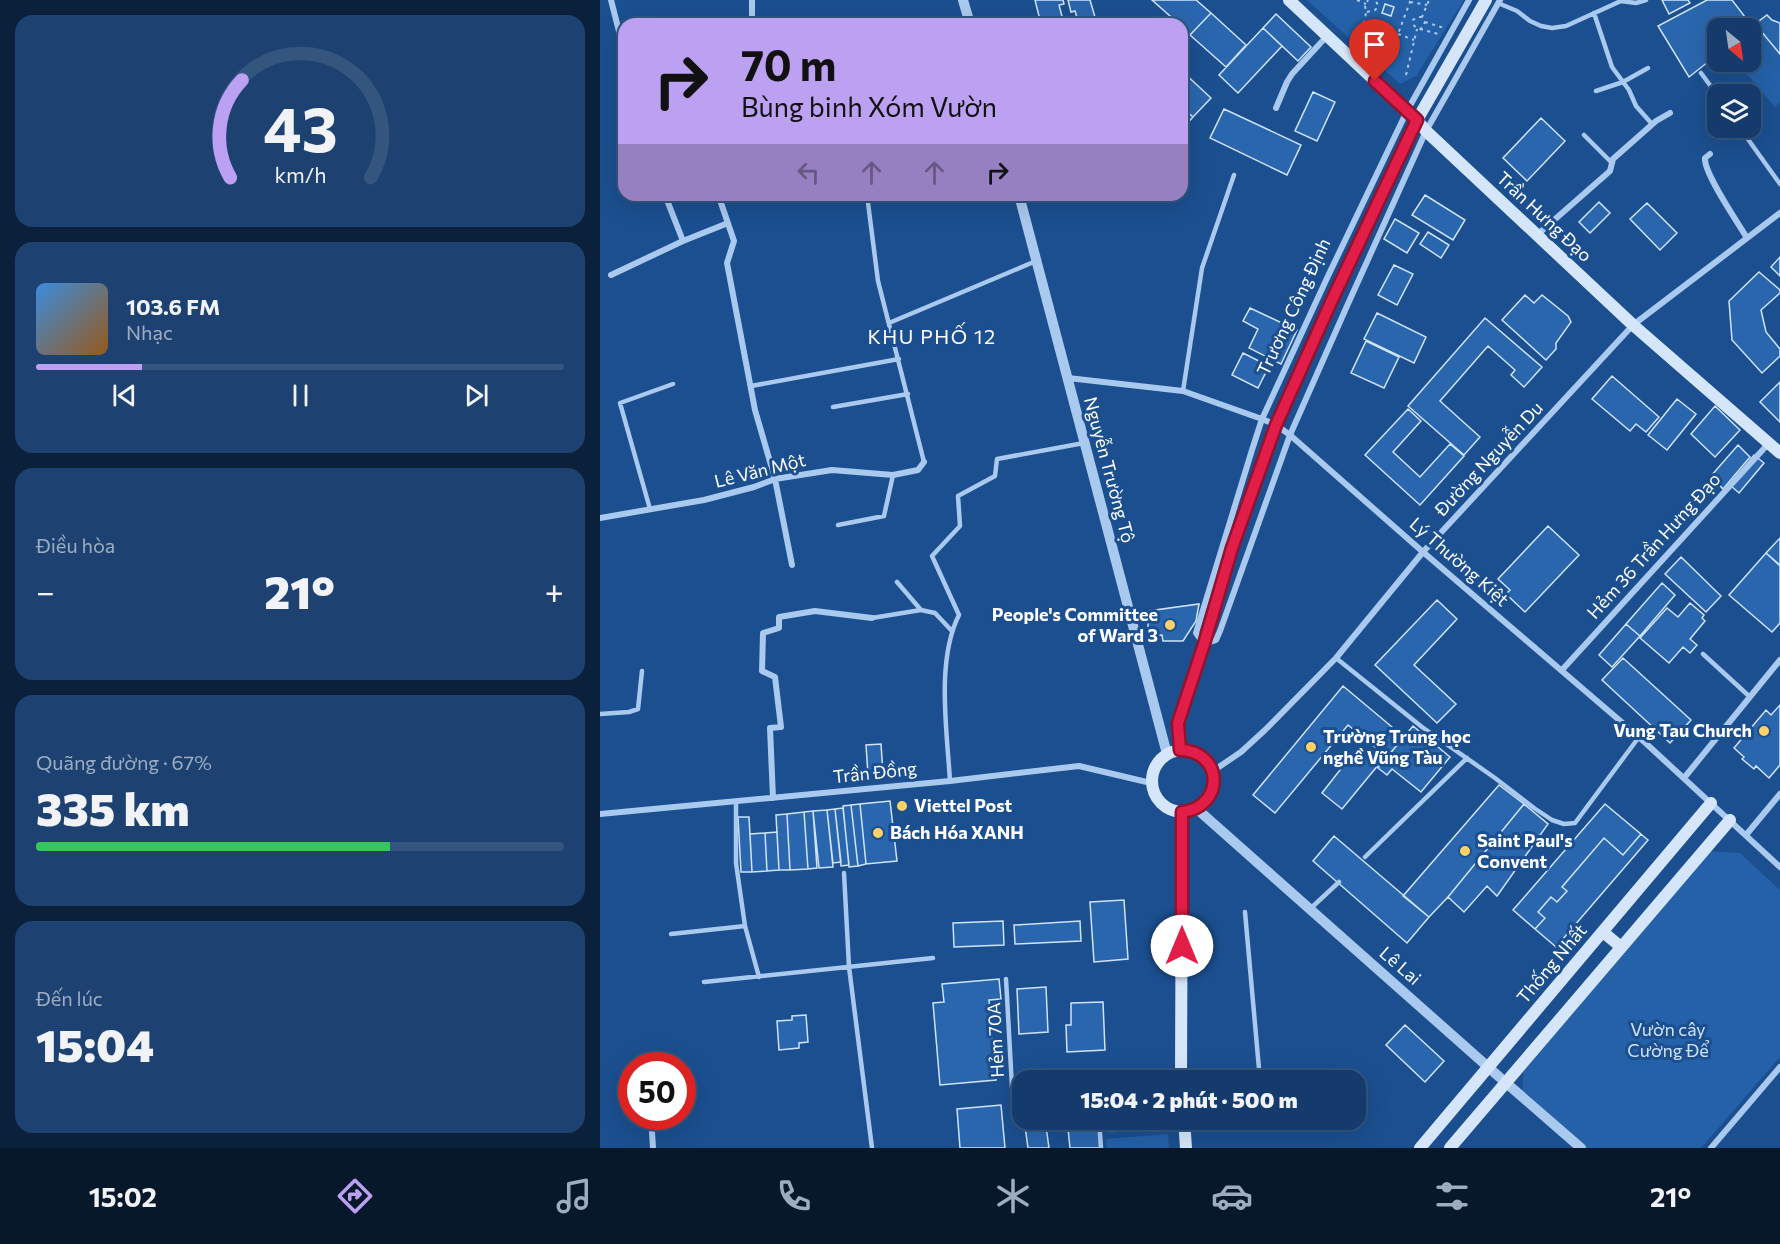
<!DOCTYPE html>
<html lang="vi">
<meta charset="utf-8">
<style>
body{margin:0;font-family:Commissioner,sans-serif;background:#1d4271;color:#f1f3f6;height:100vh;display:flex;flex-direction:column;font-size:22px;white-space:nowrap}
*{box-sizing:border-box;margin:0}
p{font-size:20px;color:#9dadc1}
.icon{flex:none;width:33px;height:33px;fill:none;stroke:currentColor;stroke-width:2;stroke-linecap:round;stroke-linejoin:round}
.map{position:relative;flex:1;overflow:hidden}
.drawer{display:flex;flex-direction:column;gap:15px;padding:15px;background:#0b203b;width:600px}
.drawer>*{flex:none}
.top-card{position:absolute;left:18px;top:18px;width:570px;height:183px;border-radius:18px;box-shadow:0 6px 24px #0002,0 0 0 2px #33557e;background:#bca0f2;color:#111;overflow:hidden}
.needle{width:39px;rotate:151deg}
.tools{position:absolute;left:1107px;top:18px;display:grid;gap:12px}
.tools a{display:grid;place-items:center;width:54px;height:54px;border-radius:12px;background:#143b6b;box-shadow:0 6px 24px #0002,0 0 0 2px #33557e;font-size:30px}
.speed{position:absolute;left:18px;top:1052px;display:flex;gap:12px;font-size:30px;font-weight:700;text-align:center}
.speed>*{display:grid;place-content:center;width:78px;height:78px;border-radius:50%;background:#143b6b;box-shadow:0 6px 24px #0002,0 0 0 2px #33557e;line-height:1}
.speed .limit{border:9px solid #d22;background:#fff;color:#111}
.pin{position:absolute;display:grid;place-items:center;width:51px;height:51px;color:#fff;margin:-62px -26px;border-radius:50% 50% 50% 0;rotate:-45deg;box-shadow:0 0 6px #0007}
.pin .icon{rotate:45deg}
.me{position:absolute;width:66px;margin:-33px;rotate:0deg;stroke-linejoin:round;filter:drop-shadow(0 0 4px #0008)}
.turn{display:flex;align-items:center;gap:21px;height:126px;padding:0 24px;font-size:27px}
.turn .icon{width:78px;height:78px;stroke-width:2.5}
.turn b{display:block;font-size:42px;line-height:51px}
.lanes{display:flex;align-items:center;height:57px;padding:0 24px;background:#0003;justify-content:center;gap:30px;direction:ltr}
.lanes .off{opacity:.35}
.big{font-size:45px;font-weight:800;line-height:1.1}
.drawer .widget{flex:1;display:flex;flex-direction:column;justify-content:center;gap:9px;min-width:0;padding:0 21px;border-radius:18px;background:#1d4271}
.drawer .dial{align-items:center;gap:0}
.dial svg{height:156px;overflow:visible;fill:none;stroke:#33557e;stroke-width:7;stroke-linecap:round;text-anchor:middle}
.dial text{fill:#f1f3f6;stroke:none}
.song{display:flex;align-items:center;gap:18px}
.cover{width:72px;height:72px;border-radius:9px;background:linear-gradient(135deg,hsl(210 70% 55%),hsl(30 70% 35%))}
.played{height:6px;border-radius:3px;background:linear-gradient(90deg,#bca0f2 20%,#33557e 20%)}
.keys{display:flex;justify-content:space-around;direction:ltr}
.heat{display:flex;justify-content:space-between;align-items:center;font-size:33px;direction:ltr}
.charge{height:9px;border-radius:4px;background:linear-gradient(90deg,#34c759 67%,#33557e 0)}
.trip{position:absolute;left:412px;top:1070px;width:354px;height:60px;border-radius:18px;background:#143b6b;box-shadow:0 6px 24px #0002,0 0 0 2px #33557e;font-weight:800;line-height:60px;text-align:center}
.dock{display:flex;height:96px;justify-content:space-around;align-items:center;background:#08182b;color:#9dadc1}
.dock .icon{width:42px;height:42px}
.dock .current{color:#bca0f2}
.dock b{font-size:27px;color:#f1f3f6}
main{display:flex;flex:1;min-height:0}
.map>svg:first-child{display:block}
.green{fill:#2461a8}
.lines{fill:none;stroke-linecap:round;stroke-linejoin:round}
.stream{stroke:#9cc4f0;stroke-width:4}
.building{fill:#2a66ad;stroke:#cfe3fa;stroke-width:1.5}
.path{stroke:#a9c9ee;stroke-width:2;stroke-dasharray:3 4.5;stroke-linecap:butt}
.service{stroke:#a9c9ee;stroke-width:4.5}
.minor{stroke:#a9c9ee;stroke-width:6}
.tertiary{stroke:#a9c9ee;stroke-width:10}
.secondary{stroke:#d6e6fa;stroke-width:12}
.route-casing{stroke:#92132f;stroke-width:15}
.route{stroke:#e11d48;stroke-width:10}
.poi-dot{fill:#ffd166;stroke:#1b4f8f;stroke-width:2}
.labels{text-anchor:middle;stroke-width:6;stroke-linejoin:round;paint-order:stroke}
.street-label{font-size:18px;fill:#fff;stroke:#1b4f8f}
.poi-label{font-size:18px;font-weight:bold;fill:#fff;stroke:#1b4f8f;text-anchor:start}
.park-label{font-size:18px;fill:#cfe3fa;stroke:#1b4f8f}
.neighbourhood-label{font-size:20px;letter-spacing:1.5px;fill:#fff;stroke:#1b4f8f}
</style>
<main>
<section class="drawer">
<div class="widget dial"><svg viewBox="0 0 100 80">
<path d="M14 69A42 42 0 1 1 86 69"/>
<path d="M14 69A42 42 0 0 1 20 19" stroke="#bca0f2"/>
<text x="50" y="56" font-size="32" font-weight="700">43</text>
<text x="50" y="72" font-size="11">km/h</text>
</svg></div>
<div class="widget">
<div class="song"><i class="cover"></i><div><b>103.6 FM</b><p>Nhạc</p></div></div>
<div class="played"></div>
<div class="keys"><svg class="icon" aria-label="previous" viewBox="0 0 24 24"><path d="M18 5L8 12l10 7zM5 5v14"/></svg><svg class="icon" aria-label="pause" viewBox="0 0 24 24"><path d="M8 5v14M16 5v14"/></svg><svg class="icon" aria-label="next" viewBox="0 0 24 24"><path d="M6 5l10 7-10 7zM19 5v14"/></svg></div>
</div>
<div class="widget"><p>Điều hòa</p>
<div class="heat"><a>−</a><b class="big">21°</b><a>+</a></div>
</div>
<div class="widget"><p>Quãng đường · 67%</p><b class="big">335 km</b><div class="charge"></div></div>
<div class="widget"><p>Đến lúc</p><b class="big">15:04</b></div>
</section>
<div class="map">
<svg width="1180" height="1148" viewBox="0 0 1180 1148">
<rect width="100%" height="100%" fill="#1b4f8f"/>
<path class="green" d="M 707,0 L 864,0 L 816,76 L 800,84 Z
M 1161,32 L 1180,54 L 1180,102 L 1175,107 L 1137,62 L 1150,62 L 1151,41 Z
M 1108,851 L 1140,853 L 1180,890 L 1180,1057 L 1101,1148 L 985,1148 L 922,1097 L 924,1062 Z
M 508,1119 L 568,1119 L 569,1126 L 510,1133 Z
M 568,1134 L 569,1148 L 507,1148 L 506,1139 Z"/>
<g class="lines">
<path class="stream" d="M 769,34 L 797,44"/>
</g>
<path class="building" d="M 435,0 L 463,0 L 464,4 L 459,5 L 464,24 L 441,24 Z
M 468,0 L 490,0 L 497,24 L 479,24 L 475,11 L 471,12 Z
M 552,0 L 596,0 L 611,13 L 590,35 L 582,27 L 582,24 L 579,24 Z
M 1062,0 L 1088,0 L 1090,3 L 1069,14 Z
M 1107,0 L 1132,0 L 1152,26 L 1149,28 L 1118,28 L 1118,54 L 1089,77 L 1058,26 Z
M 785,4 L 794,7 L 791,16 L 782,13 Z
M 611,13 L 646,45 L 626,67 L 590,35 Z
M 676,14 L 711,47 L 698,61 L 663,28 Z
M 1167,15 L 1172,20 L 1180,23 L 1180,54 L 1155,24 Z
M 663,28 L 682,46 L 638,93 L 619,75 Z
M 582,71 L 611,98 L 593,117 L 582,107 Z
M 713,92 L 735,102 L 717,141 L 695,131 Z
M 582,107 L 593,117 L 582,129 Z
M 624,109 L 701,145 L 687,175 L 610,138 Z
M 941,118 L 965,141 L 927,181 L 903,158 Z
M 825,195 L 865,220 L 853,240 L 812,215 Z
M 999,202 L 1010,213 L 990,233 L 979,222 Z
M 1047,203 L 1077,233 L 1060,250 L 1030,219 Z
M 795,219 L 819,233 L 807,253 L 784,239 Z
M 828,232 L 849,245 L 841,258 L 820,244 Z
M 1180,257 L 1180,276 L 1171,267 Z
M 794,265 L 813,274 L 797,305 L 778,295 Z
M 1159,272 L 1180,290 L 1180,293 L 1161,310 L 1166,332 L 1180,349 L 1180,356 L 1162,373 L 1132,340 L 1129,301 Z
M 925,295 L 934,303 L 942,295 L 968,316 L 971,322 L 956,343 L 956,349 L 946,360 L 902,320 Z
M 650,308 L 697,330 L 681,364 L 649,348 L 658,329 L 643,321 Z
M 777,313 L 826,337 L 814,363 L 764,339 Z
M 885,318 L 942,367 L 924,387 L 911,375 L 915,370 L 888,346 L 840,401 L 880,437 L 864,455 L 808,406 Z
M 766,341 L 799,357 L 784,388 L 751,373 Z
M 643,353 L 669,366 L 658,388 L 632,375 Z
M 1012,376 L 1059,417 L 1046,432 L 1036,424 L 1030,431 L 992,399 Z
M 1180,382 L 1180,422 L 1160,402 Z
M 1077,399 L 1096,414 L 1067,450 L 1048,435 Z
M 1115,406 L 1140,430 L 1115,457 L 1091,434 Z
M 808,409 L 821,421 L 793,452 L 820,477 L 850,444 L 864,456 L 820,505 L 765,455 Z
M 1138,445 L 1150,457 L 1123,489 L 1111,476 Z
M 1154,455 L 1164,463 L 1139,493 L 1130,485 Z
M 948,526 L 979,555 L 925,612 L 906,594 L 910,590 L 898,579 Z
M 1180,538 L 1180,564 L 1179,565 L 1166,553 Z
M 1166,553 L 1180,565 L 1180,623 L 1172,632 L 1129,595 Z
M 1081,557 L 1121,596 L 1106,612 L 1065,574 Z
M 1062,583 L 1075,595 L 1040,636 L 1026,624 Z
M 837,600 L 857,619 L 814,665 L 856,704 L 837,723 L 775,665 Z
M 1090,603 L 1104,615 L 1102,618 L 1105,621 L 1090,639 L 1097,645 L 1090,653 L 1083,647 L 1069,663 L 1040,638 L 1067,608 L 1078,617 Z
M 599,604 L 596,621 L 583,641 L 563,641 L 562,635 L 553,636 L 548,631 L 548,611 Z
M 1026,624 L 1040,636 L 1012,667 L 999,655 Z
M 1023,658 L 1091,720 L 1070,743 L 1002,680 Z
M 743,686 L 804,737 L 787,757 L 748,725 L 675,813 L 653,795 Z
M 1180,705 L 1180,765 L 1169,778 L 1156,766 L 1154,769 L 1142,759 L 1144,757 L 1134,748 L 1166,710 L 1171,715 Z
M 813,726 L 850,757 L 821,792 L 792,769 L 787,775 L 778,768 Z
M 281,744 L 283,773 L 268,775 L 266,745 Z
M 758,747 L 779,764 L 742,809 L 722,793 Z
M 899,785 L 924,804 L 848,897 L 829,917 L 803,896 Z
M 290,801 L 297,861 L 266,864 L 260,804 Z
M 260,804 L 266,864 L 258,866 L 251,805 Z
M 924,804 L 948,824 L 897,896 L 887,886 L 864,912 L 848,897 Z
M 1005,804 L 1048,840 L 956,947 L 913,910 Z
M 1005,804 L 1041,834 L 1023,855 L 1004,838 L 962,887 L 967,891 L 957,902 L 951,897 L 938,912 L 945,918 L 935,929 L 913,910 Z
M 251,805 L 258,866 L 249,867 L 243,806 Z
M 243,808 L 249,865 L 241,866 L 235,809 Z
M 235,809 L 241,862 L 233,863 L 227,810 Z
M 227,810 L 233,867 L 219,868 L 213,811 Z
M 213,811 L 217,868 L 208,869 L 204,812 Z
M 204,812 L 208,869 L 190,870 L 187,814 Z
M 187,814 L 190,870 L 179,870 L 176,815 Z
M 138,817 L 149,817 L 152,872 L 141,872 Z
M 177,832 L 179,870 L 167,871 L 165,833 Z
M 165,833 L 167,871 L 152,872 L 150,834 Z
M 734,836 L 829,917 L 807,943 L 713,861 Z
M 524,900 L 528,959 L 494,962 L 490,902 Z
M 403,921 L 404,945 L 354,947 L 353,923 Z
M 480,921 L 481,941 L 415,944 L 414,925 Z
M 399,979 L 401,999 L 389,1000 L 396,1080 L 340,1085 L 333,1003 L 344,1002 L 342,984 Z
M 446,987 L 448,1032 L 419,1034 L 417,989 Z
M 503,1002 L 505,1050 L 467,1052 L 466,1025 L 471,1025 L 471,1003 Z
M 206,1015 L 208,1042 L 199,1043 L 199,1048 L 179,1050 L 177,1021 L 192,1020 L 192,1016 Z
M 805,1025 L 844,1061 L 825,1082 L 786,1045 Z
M 401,1105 L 405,1148 L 360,1148 L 357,1109 Z
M 424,1119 L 445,1119 L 449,1148 L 428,1148 Z
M 467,1119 L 498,1119 L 500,1148 L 470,1148 Z"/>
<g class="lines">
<path class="path" d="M 757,0 L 766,4
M 810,2 L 827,5
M 767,12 L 775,10 L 778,7 L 777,3 L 774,0
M 822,17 L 817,17 L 813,20 L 813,24 L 816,28 L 820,29 L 824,26 L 825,21 L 822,17 L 829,0
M 765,22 L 798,34 L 810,2 L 805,0
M 825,22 L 844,28
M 820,29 L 838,34
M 798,34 L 814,40
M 757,37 C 762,28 768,17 765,6 L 768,0
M 806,75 L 817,29"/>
<path class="service" d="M 898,3 L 917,11 L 930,21 L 941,26 L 952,28 L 966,26 L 1021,1 L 1036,3 L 1046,0
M 994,13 L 1012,67 L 1029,90 L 1036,106 L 1052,124
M 1101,73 L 1118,96
M 996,91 L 1023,82 L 1048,68
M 1140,128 L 1180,184
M 984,135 L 1012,163
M 267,195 L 278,281 L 324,462
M 289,323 L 436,261
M 151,386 L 299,359
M 583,391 L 602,268 L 634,175
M 233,407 L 308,394
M 50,509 L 20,403 L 73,384
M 238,525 L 284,516 L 293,475
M 297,582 L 321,610
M 272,618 L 321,610 L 335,613 L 351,630
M 1103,654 L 1150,697
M 736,658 L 822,727 L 895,778 L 934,808 L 952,820 L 964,824 L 975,823 L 1039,737
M 0,714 L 29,712 L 38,709 L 42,671
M 350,781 C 347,731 336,660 359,615 L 332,556 L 360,526 L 358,496 L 395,476 L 397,459 L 484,443
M 136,802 L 136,863 L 145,926 L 159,977
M 765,857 L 867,758
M 244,873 L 249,967 L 272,1148
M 710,909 L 739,882
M 645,912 L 660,1080
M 71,934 L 145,926
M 406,979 L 412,1087 L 423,1092
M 104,982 L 333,958
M 639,1080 L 660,1078
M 499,1119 L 501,1148
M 667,1119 L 668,1127
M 500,1128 L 584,1120"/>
<path class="minor" d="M 11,0 L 24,51
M 152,0 L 152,16
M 869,0 L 807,111 L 728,276 L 662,419 L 652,450 L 596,633 L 604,644 L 616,640 L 620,631 L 690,435 L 747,306 L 826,131 L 900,0
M 676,108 L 687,82 L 692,74 L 727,36
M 1110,154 L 1105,158 C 1103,172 1138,223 1147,238
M 65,195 L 83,241
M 120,200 L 134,241 L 127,263 L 155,410 L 175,479 L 192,565
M 937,235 L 1010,171 L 1013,159 L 1056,121 L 1070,113
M 11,275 L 83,241 L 128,223
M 468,378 L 583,391 L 662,419 L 676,425 L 690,435 L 823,552 L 1039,737 L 1180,867
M 0,518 L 104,500 L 154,487 L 175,479 L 232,470 L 293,475 L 318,470 L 324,462
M 962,670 L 1169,443
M 613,771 L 641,752 L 665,730 L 736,658 L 823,552 L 1033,325 L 1180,213
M 1084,778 L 1180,660
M 173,798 L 170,728 L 181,727 L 175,677 L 162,671 L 163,633 L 179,628 L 179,617 L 215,611 L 272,618
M 0,814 L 350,781 L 479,766 L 551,783
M 1146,835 L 1180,794
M 51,1116 L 53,1148
M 1111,1148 L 1180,1067"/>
<path class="tertiary" d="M 363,0 L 370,24
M 419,195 L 567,754
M 597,809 L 905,1082 L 981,1148"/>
<path class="secondary" d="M 689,0 L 817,120 L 826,131 L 1033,325 L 1180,453
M552 781a31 31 0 1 1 62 0a31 31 0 1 1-62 0Z
M 580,750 L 577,723 L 604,644 L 632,548 L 676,425 L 732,300 L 803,147 L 817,120 L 886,0
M 1003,932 L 1021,947
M 581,1080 L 582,812
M 584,1119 L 586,1148
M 820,1148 L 1111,803
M 850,1148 L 1130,820"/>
</g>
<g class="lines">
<g class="route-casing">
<path id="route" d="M 582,946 L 582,812 C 625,807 624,751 580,750 L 578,723 L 604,644 L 632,548 L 676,425 L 732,300 L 817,120 L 775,81"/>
</g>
<use href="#route" class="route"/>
</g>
<g class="poi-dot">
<circle cx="570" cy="625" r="6"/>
<circle cx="1164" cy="731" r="6"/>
<circle cx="711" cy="747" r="6"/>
<circle cx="302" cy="806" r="6"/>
<circle cx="278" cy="833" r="6"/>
<circle cx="865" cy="851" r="6"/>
</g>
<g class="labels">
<g class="street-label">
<text transform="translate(944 217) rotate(43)" y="6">Trần Hưng Đạo</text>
<text transform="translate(694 307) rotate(-65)" y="6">Trương Công Định</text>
<text transform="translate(889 459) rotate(-47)" y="6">Đường Nguyễn Du</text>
<text transform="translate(509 470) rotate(75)" y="6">Nguyễn Trường Tộ</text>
<text transform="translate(160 471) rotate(-14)" y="6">Lê Văn Một</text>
<text transform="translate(1054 546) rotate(-48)" y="6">Hẻm 36 Trần Hưng Đạo</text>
<text transform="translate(859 562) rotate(41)" y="6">Lý Thường Kiệt</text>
<text transform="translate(275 773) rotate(-6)" y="6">Trần Đồng</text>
<text transform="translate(952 964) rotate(-50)" y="6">Thống Nhất</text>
<text transform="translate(800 966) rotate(41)" y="6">Lê Lai</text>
<text transform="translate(396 1040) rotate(-93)" y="6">Hẻm 70A</text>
</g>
<g class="poi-label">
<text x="558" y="621" text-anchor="end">People's Committee<tspan x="558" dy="21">of Ward 3</tspan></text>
<text x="1152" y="737" text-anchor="end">Vung Tau Church</text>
<text x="723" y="743">Trường Trung học<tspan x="723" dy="21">nghề Vũng Tàu</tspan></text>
<text x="314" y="812">Viettel Post</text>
<text x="290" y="839">Bách Hóa XANH</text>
<text x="877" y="847">Saint Paul's<tspan x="877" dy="21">Convent</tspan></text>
</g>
<g class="park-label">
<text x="1068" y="1036">Vườn cây<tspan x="1068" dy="21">Cường Để</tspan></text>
</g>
<g class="neighbourhood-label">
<text x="332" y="344">KHU PHỐ 12</text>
</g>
</g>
</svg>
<div class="tools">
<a><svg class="needle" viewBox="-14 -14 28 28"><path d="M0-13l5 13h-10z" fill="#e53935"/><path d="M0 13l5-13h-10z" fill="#9dadc1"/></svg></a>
<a><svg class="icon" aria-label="layers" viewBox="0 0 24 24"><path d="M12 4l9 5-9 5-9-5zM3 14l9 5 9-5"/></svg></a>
</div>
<div class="speed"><div class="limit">50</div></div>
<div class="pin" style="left:775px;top:81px;background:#d93025"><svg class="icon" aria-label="arrive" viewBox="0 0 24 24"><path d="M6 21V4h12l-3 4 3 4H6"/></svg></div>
<svg class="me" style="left:582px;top:946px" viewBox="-20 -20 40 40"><circle r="19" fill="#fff"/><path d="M0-13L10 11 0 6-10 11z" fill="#e11d48"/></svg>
<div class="trip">15:04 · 2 phút · 500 m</div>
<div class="top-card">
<div class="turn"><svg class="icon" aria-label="right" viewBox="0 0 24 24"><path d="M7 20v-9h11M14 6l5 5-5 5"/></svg><div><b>70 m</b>Bùng binh Xóm Vườn</div></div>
<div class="lanes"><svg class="icon off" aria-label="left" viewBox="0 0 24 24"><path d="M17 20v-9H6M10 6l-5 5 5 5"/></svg><svg class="icon off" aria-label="ahead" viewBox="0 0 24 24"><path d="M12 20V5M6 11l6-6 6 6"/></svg><svg class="icon off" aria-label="ahead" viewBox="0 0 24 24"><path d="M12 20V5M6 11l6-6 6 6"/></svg><svg class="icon" aria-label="right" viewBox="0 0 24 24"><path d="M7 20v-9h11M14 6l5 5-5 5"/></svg></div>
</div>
</div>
</main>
<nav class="dock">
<b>15:02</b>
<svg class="icon current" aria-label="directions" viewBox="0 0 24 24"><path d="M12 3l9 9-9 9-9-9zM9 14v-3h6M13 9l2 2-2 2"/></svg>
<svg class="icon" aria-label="music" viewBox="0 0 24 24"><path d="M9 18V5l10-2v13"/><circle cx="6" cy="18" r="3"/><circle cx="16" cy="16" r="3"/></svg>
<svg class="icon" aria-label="phone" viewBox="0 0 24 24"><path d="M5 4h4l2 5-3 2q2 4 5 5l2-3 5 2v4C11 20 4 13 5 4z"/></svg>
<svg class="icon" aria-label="climate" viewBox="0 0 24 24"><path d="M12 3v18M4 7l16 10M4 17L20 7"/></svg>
<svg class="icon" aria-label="car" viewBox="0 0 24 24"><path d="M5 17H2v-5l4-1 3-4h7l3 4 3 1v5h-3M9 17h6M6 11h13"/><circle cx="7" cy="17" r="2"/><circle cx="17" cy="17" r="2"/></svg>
<svg class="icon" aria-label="filters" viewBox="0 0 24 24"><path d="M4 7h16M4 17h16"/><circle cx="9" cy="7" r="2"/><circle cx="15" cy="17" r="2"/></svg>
<b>21°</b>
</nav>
